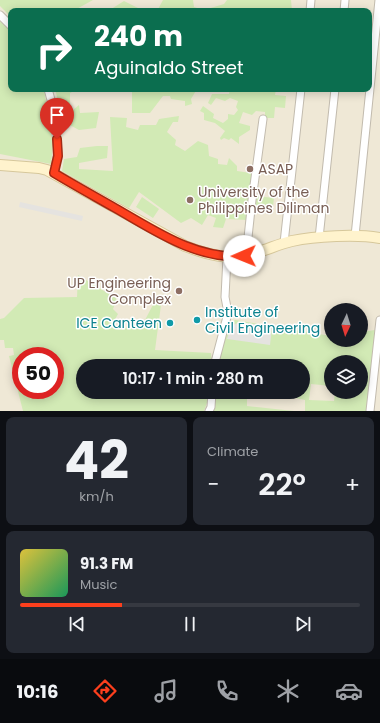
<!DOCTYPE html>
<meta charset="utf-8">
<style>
body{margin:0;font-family:Poppins,sans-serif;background:#242831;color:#f1f3f6;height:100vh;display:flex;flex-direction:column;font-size:15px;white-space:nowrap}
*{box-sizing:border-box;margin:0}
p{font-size:13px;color:#9ea1a6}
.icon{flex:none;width:22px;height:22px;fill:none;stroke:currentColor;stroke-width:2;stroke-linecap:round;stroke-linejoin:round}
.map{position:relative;height:411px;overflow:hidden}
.panel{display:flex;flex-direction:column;gap:6px;padding:6px;background:#0d0f14;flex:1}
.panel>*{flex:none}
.guide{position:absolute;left:8px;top:8px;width:364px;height:84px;border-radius:8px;box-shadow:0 2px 10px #0003;background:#0b6e4f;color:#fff;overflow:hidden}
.needle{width:26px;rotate:184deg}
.buttons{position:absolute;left:324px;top:303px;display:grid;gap:8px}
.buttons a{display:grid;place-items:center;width:44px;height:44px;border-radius:50%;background:#171b24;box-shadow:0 2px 10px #0003;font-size:20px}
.speed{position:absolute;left:12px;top:347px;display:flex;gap:8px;font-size:20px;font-weight:700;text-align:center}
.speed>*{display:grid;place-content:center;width:52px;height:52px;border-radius:50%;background:#171b24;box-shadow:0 2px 10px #0003;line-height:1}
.speed .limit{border:6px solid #d22;background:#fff;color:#111}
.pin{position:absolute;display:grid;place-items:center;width:34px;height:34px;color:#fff;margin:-41px -17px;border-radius:50% 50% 50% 0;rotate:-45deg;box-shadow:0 0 4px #0007}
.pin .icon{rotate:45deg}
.me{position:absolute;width:44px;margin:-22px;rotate:269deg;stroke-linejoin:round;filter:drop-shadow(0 0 3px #0008)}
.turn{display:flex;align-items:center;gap:14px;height:84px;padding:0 20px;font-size:18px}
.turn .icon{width:52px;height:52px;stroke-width:2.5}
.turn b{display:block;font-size:28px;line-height:34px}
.big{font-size:30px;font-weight:600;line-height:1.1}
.panel .card{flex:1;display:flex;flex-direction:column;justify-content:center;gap:6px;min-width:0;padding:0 14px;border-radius:8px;background:#242831}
.panel .dial{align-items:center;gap:0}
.dial b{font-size:52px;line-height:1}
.song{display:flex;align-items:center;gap:12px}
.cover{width:48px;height:48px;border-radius:6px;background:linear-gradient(135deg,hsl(50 70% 55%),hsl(150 70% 35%))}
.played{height:4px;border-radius:2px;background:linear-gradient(90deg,#fc3f1d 30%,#363941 30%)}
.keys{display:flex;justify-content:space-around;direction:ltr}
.heat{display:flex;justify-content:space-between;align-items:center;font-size:22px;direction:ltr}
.panel .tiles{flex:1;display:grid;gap:6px;grid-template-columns:1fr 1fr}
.card:last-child{grid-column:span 2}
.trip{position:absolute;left:76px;top:359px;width:234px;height:40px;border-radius:20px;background:#171b24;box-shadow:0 2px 10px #0003;font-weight:600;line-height:40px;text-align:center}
.dock{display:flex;height:64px;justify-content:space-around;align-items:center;background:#090b0e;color:#9ea1a6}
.dock .icon{width:28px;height:28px}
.dock .selected{color:#fc3f1d}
.dock b{font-size:18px;color:#f1f3f6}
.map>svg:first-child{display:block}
.education{fill:#efe8d6;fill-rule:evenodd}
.green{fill:#d2eab5;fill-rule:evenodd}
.parking{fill:#e5e3e0}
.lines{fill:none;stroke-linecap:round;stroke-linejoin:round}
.minor-casing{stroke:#c2bbae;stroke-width:9}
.secondary-casing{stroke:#d6c79b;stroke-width:12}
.minor{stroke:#fff;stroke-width:7}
.secondary{stroke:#fff3cd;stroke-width:10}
.route-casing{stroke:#a42913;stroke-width:10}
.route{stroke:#fc3f1d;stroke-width:7}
.education-dot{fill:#8d6e63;stroke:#fff;stroke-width:1.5}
.culture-dot{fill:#0f9aa8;stroke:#fff;stroke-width:1.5}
.labels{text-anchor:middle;stroke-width:3;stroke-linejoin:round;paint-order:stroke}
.education-label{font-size:14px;fill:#785e54;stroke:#fff;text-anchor:start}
.culture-label{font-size:14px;fill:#0d838f;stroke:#fff;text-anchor:start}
</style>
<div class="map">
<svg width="380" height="411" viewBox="0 0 380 411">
<rect width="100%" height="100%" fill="#f6f3ec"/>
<path class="education" d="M 0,0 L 380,0 L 380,411 L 0,411 ZM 11,11 L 369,11 L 369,89 L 11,89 ZM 331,310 L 361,310 L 361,340 L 331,340 ZM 21,356 L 55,356 L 55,390 L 21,390 ZM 331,362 L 361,362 L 361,392 L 331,392 ZM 83,366 L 303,366 L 303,392 L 83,392 Z"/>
<path class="green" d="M 0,0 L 93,0 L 73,11 L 11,11 L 11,17 L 0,6 Z
M 163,0 L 193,0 L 194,7 L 204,10 L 224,4 L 227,0 L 291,0 L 292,11 L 230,11 L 228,10 L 226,11 L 108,11 L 124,1 L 142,10 L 157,11 Z
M 0,21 L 11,31 L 11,89 L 44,89 L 53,145 L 51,164 L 0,154 Z
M 55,89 L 77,89 L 70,93 L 70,109 L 61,112 Z
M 132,89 L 170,89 L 170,91 L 185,92 L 190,89 L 197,89 L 191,99 L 192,104 L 185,106 L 185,101 L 171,99 L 170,96 L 163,96 L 150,113 L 132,113 Z
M 230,89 L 276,89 L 275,95 L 286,96 L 285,108 L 275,107 L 274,118 L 265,118 L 265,112 L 256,111 L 252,115 L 243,112 L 239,123 L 250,126 L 250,130 L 239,137 L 239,144 L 231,138 L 229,140 L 224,138 L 221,140 L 220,138 L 225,131 L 215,123 L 204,120 L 204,113 L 200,111 L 203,106 L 214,114 L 213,118 L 223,123 L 228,119 L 228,114 L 234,115 L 238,110 L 236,107 L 238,101 L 230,98 L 225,101 L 216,98 L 211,105 L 208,103 L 212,94 L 229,94 Z
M 79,105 L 80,113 L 99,112 L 96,128 L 79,130 L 66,123 L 68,114 Z
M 179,116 L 178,122 L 173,122 L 167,132 L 176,140 L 175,145 L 185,151 L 198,141 L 208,145 L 209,156 L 218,159 L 218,164 L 227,165 L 229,158 L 237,166 L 237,171 L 258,174 L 256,196 L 274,198 L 273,206 L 249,205 L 247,220 L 226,219 L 223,228 L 213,227 L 216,218 L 208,215 L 202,225 L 191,218 L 181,223 L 139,192 L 129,208 L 62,171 L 64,159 L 77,157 L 80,148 L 97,146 L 108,146 L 107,158 L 79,163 L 79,169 L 113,171 L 110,117 L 127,118 L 126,127 L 138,130 L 140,125 L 156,125 L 159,119 Z
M 142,197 L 159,209 L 153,218 L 136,207 Z
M 78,275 L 117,299 L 113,309 L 118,314 L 112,325 L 124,330 L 131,321 L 134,324 L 145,320 L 156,299 L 161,305 L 155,350 L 211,353 L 212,366 L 83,366 L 83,392 L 208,392 L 208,400 L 204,411 L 23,411 L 9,356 L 14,355 L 13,348 L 5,348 L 4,340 L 0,340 L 0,319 L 4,318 L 24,298 L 77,297 ZM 21,356 L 55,356 L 55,390 L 21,390 Z
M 235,320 L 331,336 L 331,340 L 361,340 L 361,332 L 375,330 L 368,411 L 305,411 L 305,400 L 295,398 L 296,392 L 303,392 L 303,366 L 216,366 L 228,326 ZM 331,362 L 361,362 L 361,392 L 335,392 L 334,401 L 309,400 L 311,384 L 331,386 Z
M 214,392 L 247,392 L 247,406 L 294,411 L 212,411 Z"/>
<path class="parking" d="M 20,202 L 83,216 L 82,221 L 19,207 Z
M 240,322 L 272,327 L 270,345 L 227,339 L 231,326 Z"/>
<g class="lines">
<g class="minor-casing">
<path id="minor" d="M 310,11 L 311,0
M 344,11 L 345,0
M 0,15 L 11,26
M 48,89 L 53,107 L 58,152 L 54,173
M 355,236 L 379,0
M 319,238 L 335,89
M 284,243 L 301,89
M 246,256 L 252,200 L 263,119
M 214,366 L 228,313 L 225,297 L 227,257
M 209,411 L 211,407 L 212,392
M 370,411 L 380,320"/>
</g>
<g class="secondary-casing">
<path id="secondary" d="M 0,165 L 39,168 L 47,170 L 185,246 C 206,254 229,261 251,254 C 265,251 278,244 292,241 C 315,236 357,234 380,238"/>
</g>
<use href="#minor" class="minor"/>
<use href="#secondary" class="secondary"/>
</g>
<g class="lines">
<g class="route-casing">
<path id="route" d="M 57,139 L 58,156 L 54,173 C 74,185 94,196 115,208 C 154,230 196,260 244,256"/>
</g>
<use href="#route" class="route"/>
</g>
<g class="education-dot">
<circle cx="250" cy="169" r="4"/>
<circle cx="190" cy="200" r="4"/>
<circle cx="179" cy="291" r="4"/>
</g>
<g class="culture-dot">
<circle cx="197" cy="320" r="4"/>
<circle cx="170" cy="323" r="4"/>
</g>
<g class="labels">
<g class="education-label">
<text x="258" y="174">ASAP</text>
<text x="198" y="197">University of the<tspan x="198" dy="16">Philippines Diliman</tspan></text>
<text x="171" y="288" text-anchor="end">UP Engineering<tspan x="171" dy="16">Complex</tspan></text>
</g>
<g class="culture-label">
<text x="205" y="317">Institute of<tspan x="205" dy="16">Civil Engineering</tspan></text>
<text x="162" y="328" text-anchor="end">ICE Canteen</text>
</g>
</g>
</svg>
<div class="buttons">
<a><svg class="needle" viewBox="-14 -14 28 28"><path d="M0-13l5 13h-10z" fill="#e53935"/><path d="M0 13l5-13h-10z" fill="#9ea1a6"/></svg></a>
<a><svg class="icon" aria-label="layers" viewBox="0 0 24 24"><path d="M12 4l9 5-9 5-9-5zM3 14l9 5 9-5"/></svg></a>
</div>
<div class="speed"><div class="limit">50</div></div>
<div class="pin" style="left:57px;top:139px;background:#d93025"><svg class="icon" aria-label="arrive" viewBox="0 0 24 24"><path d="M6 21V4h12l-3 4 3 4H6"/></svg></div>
<svg class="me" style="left:244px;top:256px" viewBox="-20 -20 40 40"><circle r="19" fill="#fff"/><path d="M0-13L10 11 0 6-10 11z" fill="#fc3f1d"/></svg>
<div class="trip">10:17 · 1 min · 280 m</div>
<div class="guide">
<div class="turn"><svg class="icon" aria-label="right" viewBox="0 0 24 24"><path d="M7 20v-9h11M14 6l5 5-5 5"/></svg><div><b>240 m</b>Aguinaldo Street</div></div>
</div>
</div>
<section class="panel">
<div class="tiles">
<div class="card dial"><b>42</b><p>km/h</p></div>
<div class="card"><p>Climate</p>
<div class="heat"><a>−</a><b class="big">22°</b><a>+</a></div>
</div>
<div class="card">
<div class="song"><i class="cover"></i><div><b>91.3 FM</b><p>Music</p></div></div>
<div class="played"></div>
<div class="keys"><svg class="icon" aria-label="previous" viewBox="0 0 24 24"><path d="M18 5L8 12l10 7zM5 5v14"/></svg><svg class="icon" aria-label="pause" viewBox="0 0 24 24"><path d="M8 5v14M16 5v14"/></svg><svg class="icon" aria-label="next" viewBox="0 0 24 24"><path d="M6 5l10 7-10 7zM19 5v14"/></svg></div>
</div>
</div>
</section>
<nav class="dock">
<b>10:16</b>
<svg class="icon selected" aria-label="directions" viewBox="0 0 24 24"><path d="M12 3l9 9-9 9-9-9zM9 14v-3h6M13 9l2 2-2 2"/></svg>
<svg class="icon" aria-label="music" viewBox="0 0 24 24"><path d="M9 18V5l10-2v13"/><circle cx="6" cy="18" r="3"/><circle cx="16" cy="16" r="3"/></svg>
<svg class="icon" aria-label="phone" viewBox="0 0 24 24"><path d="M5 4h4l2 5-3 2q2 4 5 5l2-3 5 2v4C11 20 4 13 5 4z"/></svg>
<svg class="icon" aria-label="climate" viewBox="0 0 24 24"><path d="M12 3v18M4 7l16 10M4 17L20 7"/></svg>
<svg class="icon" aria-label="car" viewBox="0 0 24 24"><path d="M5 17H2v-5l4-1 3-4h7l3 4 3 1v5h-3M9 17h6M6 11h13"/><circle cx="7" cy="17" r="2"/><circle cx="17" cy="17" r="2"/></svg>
</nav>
